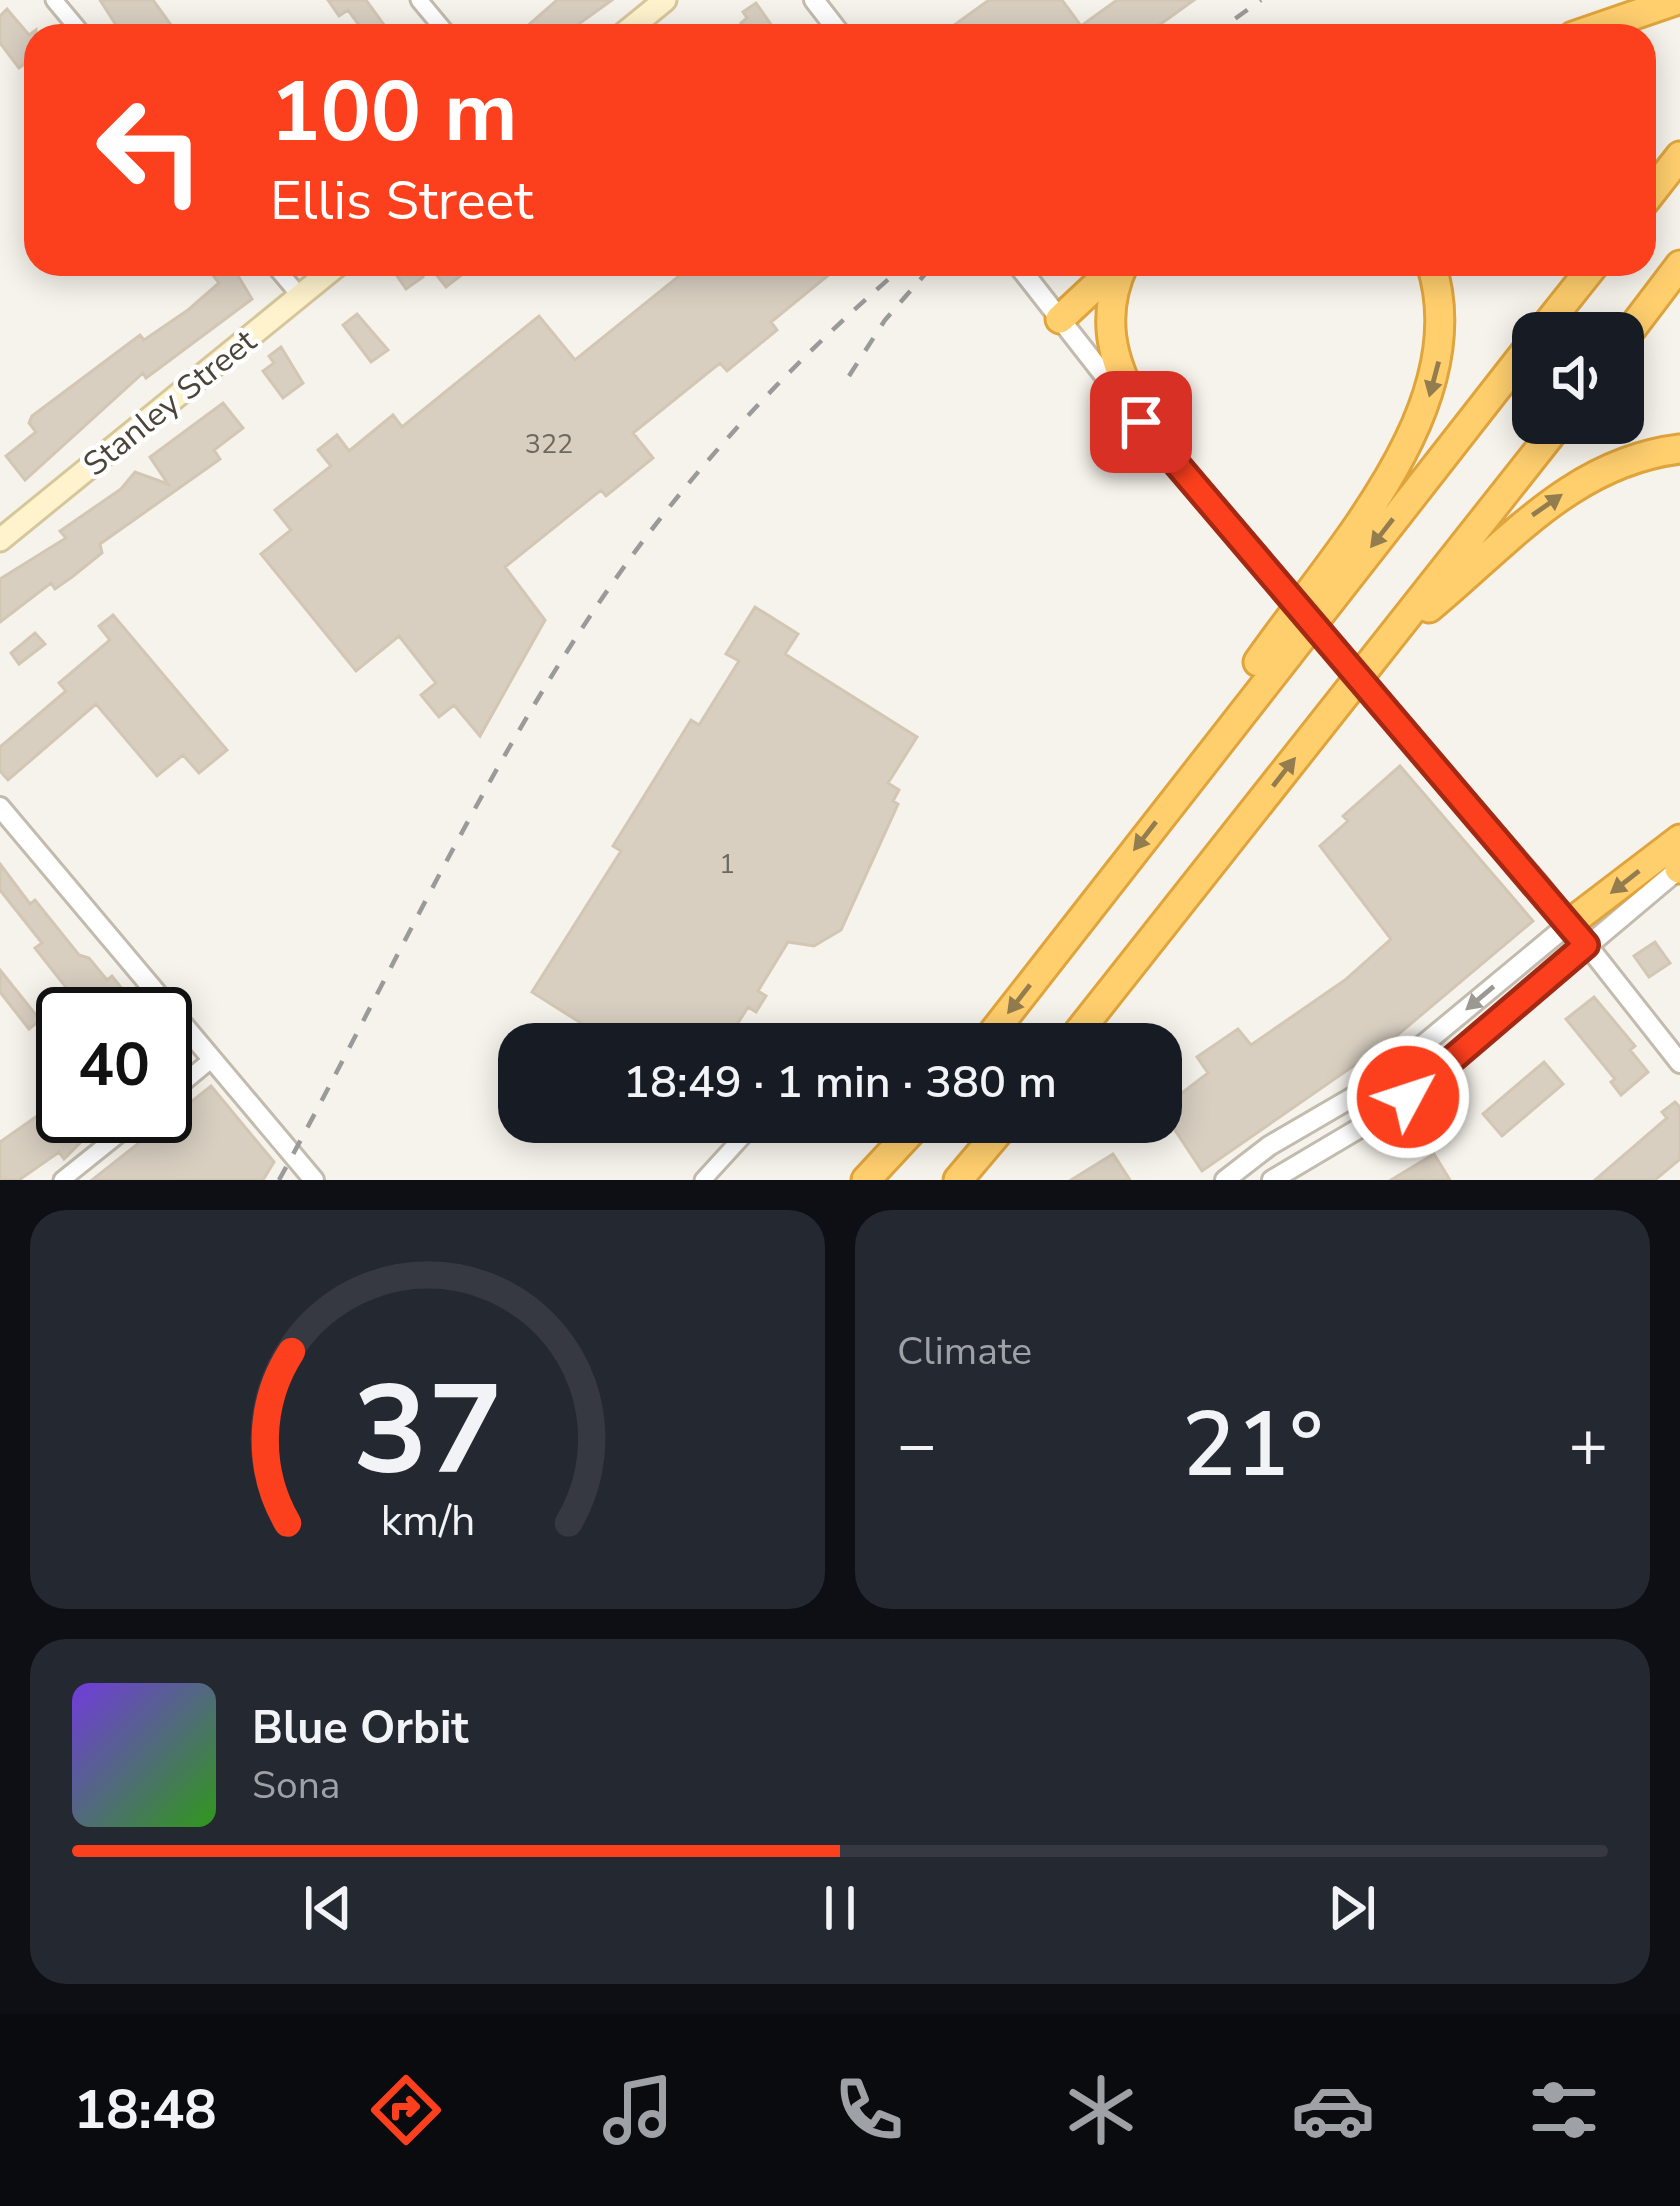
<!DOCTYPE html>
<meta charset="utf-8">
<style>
body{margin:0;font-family:"Nunito Sans",sans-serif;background:#242831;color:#f1f3f6;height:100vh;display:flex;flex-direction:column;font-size:45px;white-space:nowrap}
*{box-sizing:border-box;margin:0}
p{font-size:39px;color:#9ea1a6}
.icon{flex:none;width:66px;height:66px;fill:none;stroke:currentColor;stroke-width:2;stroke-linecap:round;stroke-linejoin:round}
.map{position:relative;height:1180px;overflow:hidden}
.panel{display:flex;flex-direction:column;gap:30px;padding:30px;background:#0d0f14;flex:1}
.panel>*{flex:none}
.guide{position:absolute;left:24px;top:24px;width:1632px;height:252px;border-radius:36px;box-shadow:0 6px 30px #0003;background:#fc3f1d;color:#fff;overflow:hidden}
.buttons{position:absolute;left:1512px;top:312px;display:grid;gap:24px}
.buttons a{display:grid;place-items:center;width:132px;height:132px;border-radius:24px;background:#171b24;box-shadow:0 6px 30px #0003;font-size:60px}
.speed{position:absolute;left:36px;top:987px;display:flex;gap:24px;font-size:60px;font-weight:700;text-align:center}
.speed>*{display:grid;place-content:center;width:156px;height:156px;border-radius:50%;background:#171b24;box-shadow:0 6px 30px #0003;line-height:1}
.speed .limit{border:6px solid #111;border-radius:18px;background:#fff;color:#111}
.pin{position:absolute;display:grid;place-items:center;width:102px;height:102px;color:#fff;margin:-51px;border-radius:24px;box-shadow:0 6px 18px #0006}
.me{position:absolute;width:132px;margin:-66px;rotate:50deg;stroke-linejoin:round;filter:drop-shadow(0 0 9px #0008)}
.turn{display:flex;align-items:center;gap:42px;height:252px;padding:0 48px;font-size:54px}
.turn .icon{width:156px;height:156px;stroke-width:2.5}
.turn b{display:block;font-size:84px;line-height:102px}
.big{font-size:90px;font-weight:600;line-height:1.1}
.panel .tile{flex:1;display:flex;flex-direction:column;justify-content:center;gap:18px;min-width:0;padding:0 42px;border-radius:36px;background:#242831}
.panel .dial{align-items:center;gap:0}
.dial svg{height:312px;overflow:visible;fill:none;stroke:#363941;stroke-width:7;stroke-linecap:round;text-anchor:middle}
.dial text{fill:#f1f3f6;stroke:none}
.song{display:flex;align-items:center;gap:36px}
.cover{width:144px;height:144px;border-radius:18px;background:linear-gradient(135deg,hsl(260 70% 55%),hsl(110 70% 35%))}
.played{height:12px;border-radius:6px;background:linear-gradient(90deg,#fc3f1d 50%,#363941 50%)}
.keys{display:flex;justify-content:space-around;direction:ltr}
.heat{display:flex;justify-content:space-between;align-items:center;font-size:66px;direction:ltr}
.panel .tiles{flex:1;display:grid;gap:30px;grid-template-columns:1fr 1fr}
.tile:last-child{grid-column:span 2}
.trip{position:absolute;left:498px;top:1023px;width:684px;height:120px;border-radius:36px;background:#171b24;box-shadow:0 6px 30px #0003;font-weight:600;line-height:120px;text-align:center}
.dock{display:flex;height:192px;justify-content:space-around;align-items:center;background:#090b0e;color:#9ea1a6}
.dock .icon{width:84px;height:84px}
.dock .on{color:#fc3f1d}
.dock b{font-size:54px;color:#f1f3f6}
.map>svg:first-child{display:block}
.building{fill:#d8cfc1;stroke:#d3c7b4;stroke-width:3}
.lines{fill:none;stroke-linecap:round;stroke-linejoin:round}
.minor-casing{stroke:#c2bbae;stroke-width:21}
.tertiary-casing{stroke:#c2bbae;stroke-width:24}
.secondary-casing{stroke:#d6c79b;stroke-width:27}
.motorway-casing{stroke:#e0a43c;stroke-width:33}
.minor{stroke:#fff;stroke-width:15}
.tertiary{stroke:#fff;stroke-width:18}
.secondary{stroke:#fff3cd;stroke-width:21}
.motorway{stroke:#ffcf6e;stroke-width:27}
.rail{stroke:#9a9a9a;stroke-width:4.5;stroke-dasharray:15 15;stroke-linecap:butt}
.tertiary-bridge-casing{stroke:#c2bbae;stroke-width:24;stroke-linecap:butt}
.tertiary-bridge{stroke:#fff;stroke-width:18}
.oneway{fill:#937c4e}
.oneway2{fill:#9c9892}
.route-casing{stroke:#a42913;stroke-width:30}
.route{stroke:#fc3f1d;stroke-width:21}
.labels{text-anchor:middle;stroke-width:9;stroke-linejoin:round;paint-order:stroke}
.number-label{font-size:27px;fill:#6e675b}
.street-label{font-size:33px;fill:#4b4439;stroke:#fff}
</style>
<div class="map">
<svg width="1680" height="1180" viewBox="0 0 1680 1180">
<rect width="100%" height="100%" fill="#f6f3ec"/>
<path class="building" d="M 100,0 L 153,0 L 179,36 L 123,36 Z
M 328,0 L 366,0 L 387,29 L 367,36 L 348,10 L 339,16 Z
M 557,0 L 612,0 L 562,36 L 516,36 Z
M 989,0 L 1062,0 L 1081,26 L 1117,0 L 1194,0 L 1144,36 L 939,36 Z
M 756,3 L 779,36 L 751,36 L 741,23 L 747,18 L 743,12 Z
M 7,9 L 29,35 L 36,30 L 36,56 L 19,68 L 0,43 L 0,16 Z
M 224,264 L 231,264 L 252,299 L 146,378 L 143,373 L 25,480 L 6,456 L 36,432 L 29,423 L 32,416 L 140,335 L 144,340 L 188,310 L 219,283 L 212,274 Z
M 408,264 L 425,264 L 423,277 L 406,289 L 395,273 Z
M 428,264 L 456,264 L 464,273 L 446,287 Z
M 694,264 L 842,264 L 771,322 L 777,330 L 727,371 L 720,363 L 633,433 L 653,458 L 606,496 L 601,490 L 505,567 L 545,620 L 480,736 L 454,705 L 439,717 L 421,695 L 436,683 L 399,636 L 356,671 L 261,554 L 291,530 L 275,510 L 331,466 L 318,450 L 337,435 L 349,451 L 393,415 L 402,427 L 539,316 L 575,360 Z
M 357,314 L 388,350 L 371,362 L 343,325 Z
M 281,347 L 303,383 L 283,398 L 263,371 L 274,363 L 269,356 Z
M 223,403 L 243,428 L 214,450 L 220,459 L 100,544 L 102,553 L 72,577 L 55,589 L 51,583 L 0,622 L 0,579 L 66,538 L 60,531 L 121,489 L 135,472 L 168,484 L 150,457 Z
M 755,607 L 798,634 L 785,654 L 917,737 L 888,783 L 899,790 L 893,801 L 898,804 L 841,930 L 814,946 L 788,942 L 758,991 L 766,996 L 756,1012 L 748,1007 L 725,1044 L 614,1044 L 532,992 L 621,851 L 613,846 L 659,772 L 691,720 L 699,725 L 739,661 L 726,654 Z
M 113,615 L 227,750 L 199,773 L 183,755 L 157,776 L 96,704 L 8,780 L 0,771 L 0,747 L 66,691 L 59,683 L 110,640 L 99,626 Z
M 35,633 L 45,644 L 19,664 L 11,653 Z
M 1400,766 L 1533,921 L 1395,1037 L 1202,1171 L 1161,1109 L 1208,1073 L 1197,1057 L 1238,1029 L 1251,1045 L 1345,980 L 1391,939 L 1320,846 L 1348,821 L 1343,816 Z
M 0,864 L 30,904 L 35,900 L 79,955 L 89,958 L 107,980 L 112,976 L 142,1014 L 87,1014 L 35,948 L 42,943 L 0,890 Z
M 1655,942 L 1670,963 L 1649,977 L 1634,956 Z
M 0,970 L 40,1020 L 29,1029 L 0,992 Z
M 1594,997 L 1635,1046 L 1630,1050 L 1648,1072 L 1621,1095 L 1611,1082 L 1615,1079 L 1566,1019 Z
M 63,1022 L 63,1070 L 40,1040 Z
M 1544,1062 L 1563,1084 L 1502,1136 L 1483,1114 Z
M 211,1086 L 274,1162 L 263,1180 L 92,1180 Z
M 63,1098 L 63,1116 L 107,1116 L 64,1159 L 59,1152 L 19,1180 L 0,1180 L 0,1142 Z
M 1675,1102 L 1680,1107 L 1680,1159 L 1655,1180 L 1595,1180 L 1667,1118 L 1662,1112 Z
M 1113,1154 L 1130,1180 L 1071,1180 Z
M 1434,1154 L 1450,1180 L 1391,1180 L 1419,1163 Z"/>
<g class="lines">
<g class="minor-casing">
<path id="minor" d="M 54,0 L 84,36
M 419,0 L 449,36
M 273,264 L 300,296
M 165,1098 L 212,1059
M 62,1180 L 142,1116
M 703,1180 L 756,1122"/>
</g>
<g class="tertiary-casing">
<path id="tertiary" d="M 814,0 L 842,36
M 1017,264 L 1125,402
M 1149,433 L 1263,567
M 1391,714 L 1539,884 L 1680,1063
M 0,807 L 314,1180
M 1225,1180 L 1269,1146 L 1377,1083 L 1570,923
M 1272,1180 L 1400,1104 L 1679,869"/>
</g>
<g class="secondary-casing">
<path id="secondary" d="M 621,36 L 665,0
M 0,540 L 339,264"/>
</g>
<g class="motorway-casing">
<path id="motorway" d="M 1573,36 L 1678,0
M 1644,202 L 1680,156
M 1124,264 C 1093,329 1121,380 1154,438
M 1060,319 L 1119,264
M 1540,333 L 1595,264
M 1623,340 L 1680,265
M 1429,608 C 1507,544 1572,462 1680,449
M 1258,662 C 1334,553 1477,405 1431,264
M 1679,869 L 1680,868
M 1570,923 L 1680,839
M 984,1044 L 1533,342
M 1069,1044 L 1560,423
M 866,1180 L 920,1122
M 958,1180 L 1007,1122"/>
</g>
<use href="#minor" class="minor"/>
<use href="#tertiary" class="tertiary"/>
<use href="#secondary" class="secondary"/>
<use href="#motorway" class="motorway"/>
<path class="rail" d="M 1211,36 L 1261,0
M 849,376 L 885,320 L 933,265
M 279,1180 C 394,971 501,730 643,541 C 720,439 809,347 906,264"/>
<g class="tertiary-bridge-casing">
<path id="tertiary-bridge" d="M 1263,567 L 1391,714"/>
</g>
<use href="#tertiary-bridge" class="tertiary-bridge"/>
</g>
<defs><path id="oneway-solid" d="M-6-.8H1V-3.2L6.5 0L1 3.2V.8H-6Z" transform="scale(3)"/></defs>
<g class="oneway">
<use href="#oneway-solid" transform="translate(1434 379) rotate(105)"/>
<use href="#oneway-solid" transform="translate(1547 505) rotate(-35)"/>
<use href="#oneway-solid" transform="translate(1382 533) rotate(128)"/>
<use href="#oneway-solid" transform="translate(1284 772) rotate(-52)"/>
<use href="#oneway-solid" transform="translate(1145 836) rotate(128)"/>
<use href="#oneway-solid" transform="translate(1625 882) rotate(142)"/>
<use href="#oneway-solid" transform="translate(1019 999) rotate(128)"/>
</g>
<use class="oneway2" href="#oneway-solid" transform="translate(1480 998) rotate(140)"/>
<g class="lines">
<g class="route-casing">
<path id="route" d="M 1141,422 L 1586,945 L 1408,1097"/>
</g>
<use href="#route" class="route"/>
</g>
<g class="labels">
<g class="number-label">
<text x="549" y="453">322</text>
<text x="727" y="873">1</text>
</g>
<g class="street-label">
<text transform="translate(169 402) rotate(-39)" y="12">Stanley Street</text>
</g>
</g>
</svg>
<div class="buttons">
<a><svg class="icon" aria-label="sound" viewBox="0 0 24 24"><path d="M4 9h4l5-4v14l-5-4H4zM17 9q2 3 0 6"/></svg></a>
</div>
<div class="speed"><div class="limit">40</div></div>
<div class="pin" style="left:1141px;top:422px;background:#d93025"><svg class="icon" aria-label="arrive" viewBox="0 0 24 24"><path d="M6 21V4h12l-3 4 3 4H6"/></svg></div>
<svg class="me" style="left:1408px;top:1097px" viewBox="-20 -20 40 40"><circle r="17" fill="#fc3f1d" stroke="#fff" stroke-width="3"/><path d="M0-11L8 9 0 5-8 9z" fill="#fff"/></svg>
<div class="trip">18:49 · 1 min · 380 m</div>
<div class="guide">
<div class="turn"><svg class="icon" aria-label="left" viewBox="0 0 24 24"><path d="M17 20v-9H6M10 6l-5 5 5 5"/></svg><div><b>100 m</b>Ellis Street</div></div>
</div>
</div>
<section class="panel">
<div class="tiles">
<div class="tile dial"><svg viewBox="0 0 100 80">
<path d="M14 69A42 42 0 1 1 86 69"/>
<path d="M14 69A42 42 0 0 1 15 25" stroke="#fc3f1d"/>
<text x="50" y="56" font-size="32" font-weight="700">37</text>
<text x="50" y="72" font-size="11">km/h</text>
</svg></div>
<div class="tile"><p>Climate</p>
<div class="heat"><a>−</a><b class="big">21°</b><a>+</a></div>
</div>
<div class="tile">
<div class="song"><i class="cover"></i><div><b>Blue Orbit</b><p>Sona</p></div></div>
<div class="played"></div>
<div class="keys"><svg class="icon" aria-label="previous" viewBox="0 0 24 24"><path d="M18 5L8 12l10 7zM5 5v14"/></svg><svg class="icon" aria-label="pause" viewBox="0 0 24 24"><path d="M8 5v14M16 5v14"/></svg><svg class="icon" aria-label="next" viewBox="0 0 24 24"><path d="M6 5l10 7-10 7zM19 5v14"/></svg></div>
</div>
</div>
</section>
<nav class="dock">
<b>18:48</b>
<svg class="icon on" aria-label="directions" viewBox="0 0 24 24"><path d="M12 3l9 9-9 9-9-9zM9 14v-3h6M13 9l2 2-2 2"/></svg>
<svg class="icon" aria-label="music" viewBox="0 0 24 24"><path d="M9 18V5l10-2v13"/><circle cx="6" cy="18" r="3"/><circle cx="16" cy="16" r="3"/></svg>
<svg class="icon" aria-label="phone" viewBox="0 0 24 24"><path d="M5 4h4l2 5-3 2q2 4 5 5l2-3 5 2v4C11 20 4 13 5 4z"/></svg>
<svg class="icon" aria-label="climate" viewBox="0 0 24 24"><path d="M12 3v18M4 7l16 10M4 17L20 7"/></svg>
<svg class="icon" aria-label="car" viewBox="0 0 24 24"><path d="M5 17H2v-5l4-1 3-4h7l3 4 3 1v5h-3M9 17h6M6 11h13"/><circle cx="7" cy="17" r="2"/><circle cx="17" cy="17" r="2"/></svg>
<svg class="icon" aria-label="filters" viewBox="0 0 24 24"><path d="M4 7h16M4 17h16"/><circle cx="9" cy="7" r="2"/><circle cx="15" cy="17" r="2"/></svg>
</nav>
